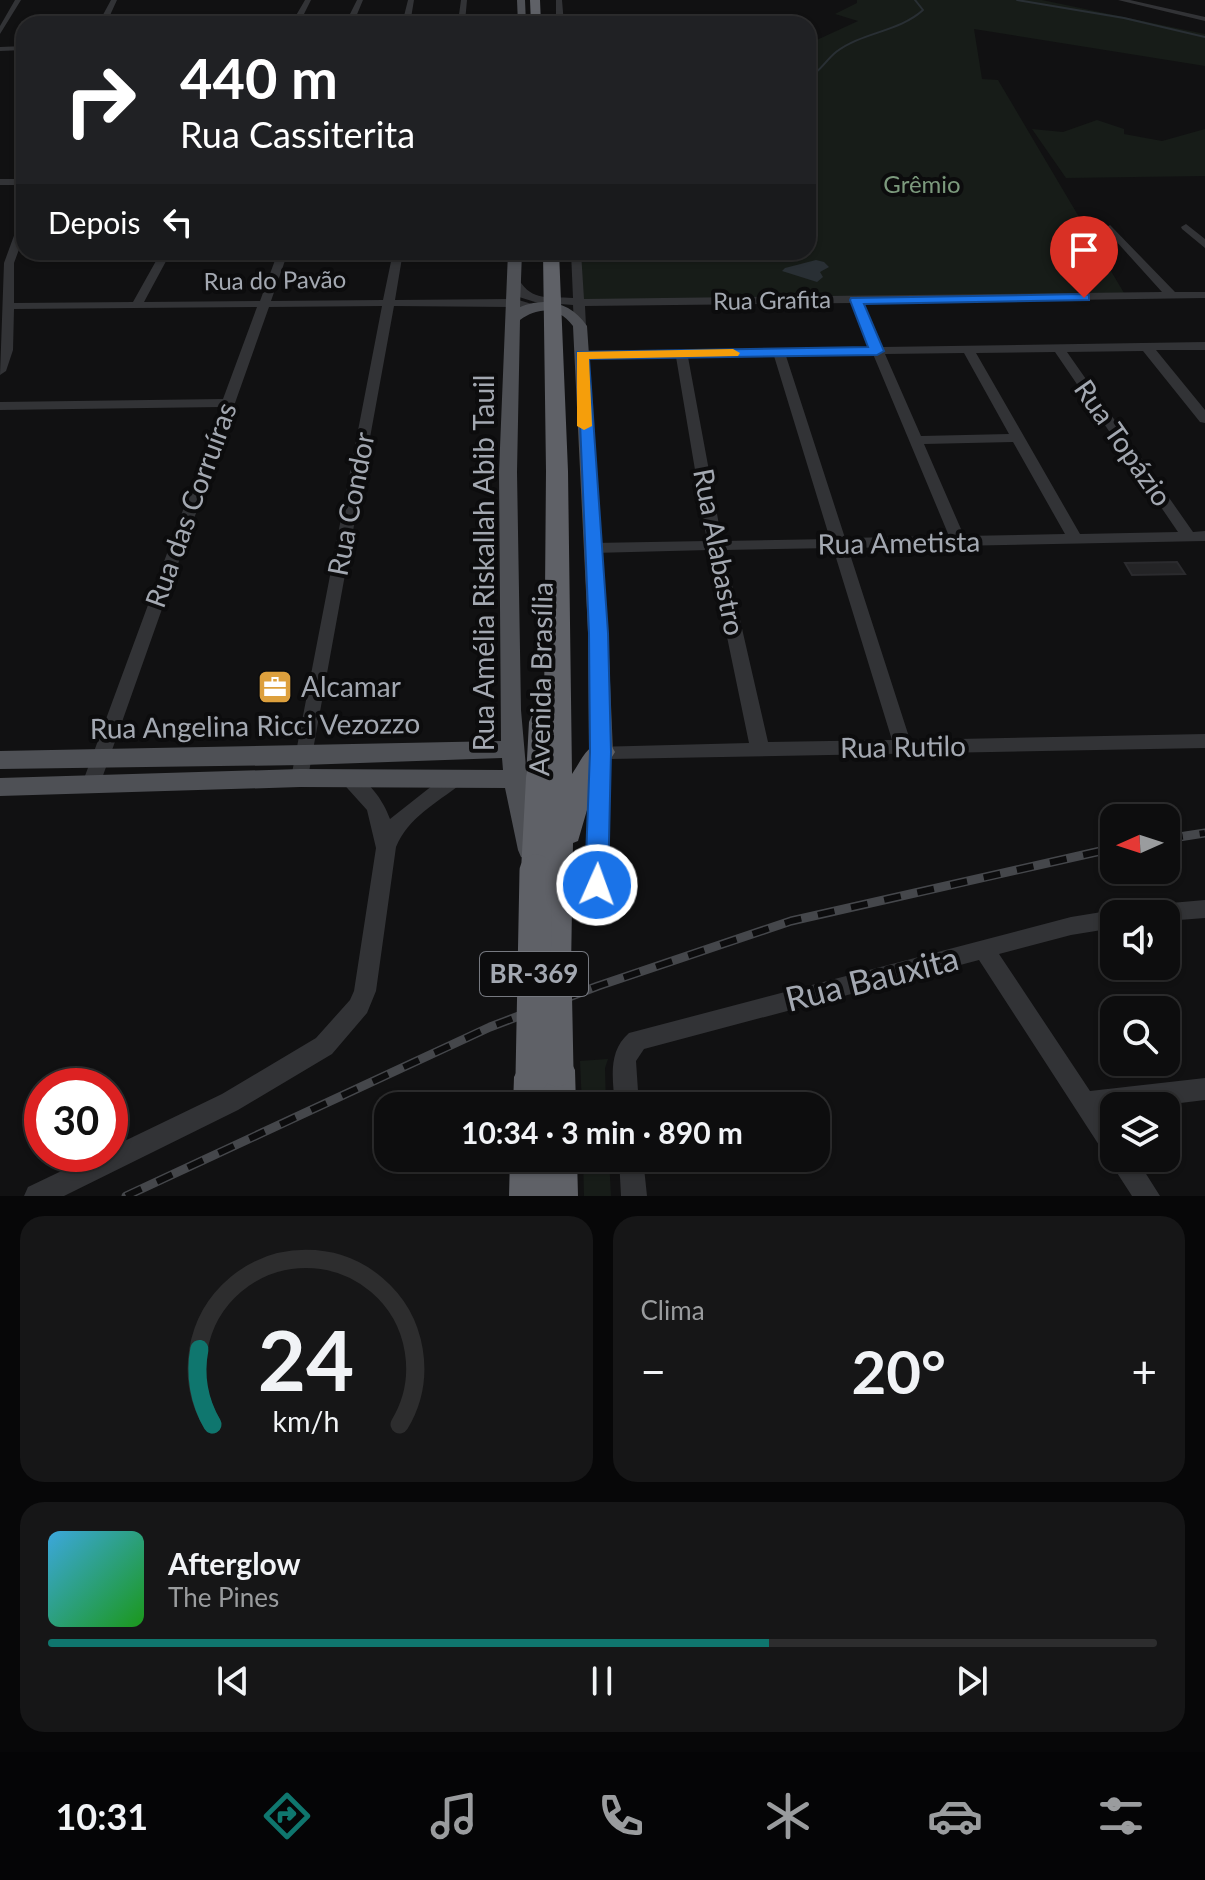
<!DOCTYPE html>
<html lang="pt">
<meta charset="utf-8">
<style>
body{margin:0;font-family:Lato,sans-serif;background:#161617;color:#f1f3f6;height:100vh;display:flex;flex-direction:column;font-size:30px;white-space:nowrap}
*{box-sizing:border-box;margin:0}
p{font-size:26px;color:#9a9c9e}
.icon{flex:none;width:44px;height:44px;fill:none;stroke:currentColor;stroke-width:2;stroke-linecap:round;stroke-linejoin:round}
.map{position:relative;height:1196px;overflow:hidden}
.details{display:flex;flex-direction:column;gap:20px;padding:20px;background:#070708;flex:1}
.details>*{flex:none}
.banner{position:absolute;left:16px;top:16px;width:800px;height:244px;border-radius:24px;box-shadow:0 2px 6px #0004,0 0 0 2px #2d2d2e;background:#202124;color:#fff;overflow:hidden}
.needle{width:52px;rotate:267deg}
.controls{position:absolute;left:1100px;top:804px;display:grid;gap:16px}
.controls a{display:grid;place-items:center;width:80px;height:80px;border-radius:16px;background:#0d0d0e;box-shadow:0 2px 6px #0004,0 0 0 2px #2d2d2e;font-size:40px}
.speed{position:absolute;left:24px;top:1068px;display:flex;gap:16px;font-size:40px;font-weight:700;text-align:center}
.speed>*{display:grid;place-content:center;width:104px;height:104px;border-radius:50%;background:#0d0d0e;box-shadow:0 2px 6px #0004,0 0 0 2px #2d2d2e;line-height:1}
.speed .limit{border:12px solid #d22;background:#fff;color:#111}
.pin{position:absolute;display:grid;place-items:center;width:68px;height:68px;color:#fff;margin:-82px -34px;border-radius:50% 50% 50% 0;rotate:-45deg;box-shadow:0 0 8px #0007}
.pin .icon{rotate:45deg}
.me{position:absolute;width:88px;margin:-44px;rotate:2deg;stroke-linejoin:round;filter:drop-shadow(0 0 6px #0008)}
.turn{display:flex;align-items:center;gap:28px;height:168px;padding:0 32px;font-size:36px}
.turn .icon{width:104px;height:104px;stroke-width:2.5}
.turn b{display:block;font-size:56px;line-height:68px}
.then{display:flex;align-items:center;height:76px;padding:0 32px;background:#0003;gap:16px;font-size:30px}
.big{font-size:60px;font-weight:700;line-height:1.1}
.details .widget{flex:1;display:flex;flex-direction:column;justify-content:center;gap:12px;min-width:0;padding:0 28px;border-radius:24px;background:#161617}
.details .dial{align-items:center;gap:0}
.dial svg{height:208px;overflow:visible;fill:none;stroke:#2d2d2e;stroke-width:7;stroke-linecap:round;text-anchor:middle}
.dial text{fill:#f1f3f6;stroke:none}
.song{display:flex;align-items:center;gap:24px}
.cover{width:96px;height:96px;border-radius:12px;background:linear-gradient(135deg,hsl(200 70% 55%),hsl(120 70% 35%))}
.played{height:8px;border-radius:4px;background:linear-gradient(90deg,#0f766e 65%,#2d2d2e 65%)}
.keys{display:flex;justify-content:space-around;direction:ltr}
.heat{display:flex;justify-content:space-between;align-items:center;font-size:44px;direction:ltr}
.details .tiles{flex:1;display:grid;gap:20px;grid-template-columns:1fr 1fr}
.widget:last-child{grid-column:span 2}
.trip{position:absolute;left:374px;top:1092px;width:456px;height:80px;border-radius:24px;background:#0d0d0e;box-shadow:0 2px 6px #0004,0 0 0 2px #2d2d2e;font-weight:700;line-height:80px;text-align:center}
.menu{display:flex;height:128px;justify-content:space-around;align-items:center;background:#050506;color:#9a9c9e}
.menu .icon{width:56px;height:56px}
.menu .selected{color:#0f766e}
.menu b{font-size:36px;color:#f1f3f6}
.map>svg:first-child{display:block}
.green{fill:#171c18}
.water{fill:#292f34}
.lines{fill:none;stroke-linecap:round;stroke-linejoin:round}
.stream{stroke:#292f34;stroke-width:2}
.building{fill:#242426;stroke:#2b2b2e;stroke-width:2}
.minor{fill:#323336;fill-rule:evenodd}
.major{fill:#4e5055;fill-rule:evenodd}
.highway{fill:#5f6167;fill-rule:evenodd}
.rail-casing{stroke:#45474b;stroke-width:9}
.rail{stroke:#0c0c0d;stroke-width:6;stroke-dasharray:17;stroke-linecap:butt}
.highway-bridge{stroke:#5f6167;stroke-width:33}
.route{fill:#1a73e8;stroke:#114b97;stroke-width:2}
.slow{fill:#f59e0b}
.labels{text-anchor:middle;stroke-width:8;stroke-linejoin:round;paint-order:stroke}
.far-park-label{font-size:24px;fill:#7c9a7d;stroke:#0c0c0d}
.far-street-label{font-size:24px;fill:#a3a8b1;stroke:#0c0c0d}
.shield{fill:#0c0c0d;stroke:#767980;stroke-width:2}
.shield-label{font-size:26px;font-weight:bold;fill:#a3a8b1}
.street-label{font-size:28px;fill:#a3a8b1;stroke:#0c0c0d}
.poi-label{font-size:28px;fill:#a3a8b1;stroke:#0c0c0d;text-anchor:start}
.near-street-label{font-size:34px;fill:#a3a8b1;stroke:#0c0c0d}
</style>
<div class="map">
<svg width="1205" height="1196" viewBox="0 0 1205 1196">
<rect width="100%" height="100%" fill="#111112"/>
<path class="green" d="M 857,0 L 1042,0 L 1205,34 L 1205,66 L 974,29 L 982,79 L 998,80 L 1124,293 L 583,300 L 579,252 L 808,252 L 808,44 L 858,21 L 835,14 L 857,3 Z
M 1097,120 L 1124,129 L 1124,134 L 1162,141 L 1205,129 L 1205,176 L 1066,178 L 1032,129 L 1063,132 Z
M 608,1059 L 605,1068 L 606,1106 L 582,1106 L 580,1061 Z
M 583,1158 L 609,1158 L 611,1196 L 584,1196 Z"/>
<path class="water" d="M 816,260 L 824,262 L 829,267 L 820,272 L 823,277 L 817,282 L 782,271 L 785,268 Z"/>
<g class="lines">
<path class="stream" d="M 1017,0 L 1124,18 L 1205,37
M 808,78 C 821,71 825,61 836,52 C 862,32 899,32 923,10 L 915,0"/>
</g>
<path class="building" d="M 1177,562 L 1185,574 L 1132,575 L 1125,563 Z"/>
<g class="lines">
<path class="minor" d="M 15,0 L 21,0 L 0,34 L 0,26 Z
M 111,0 L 117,0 L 106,24 L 98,24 Z
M 305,0 L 311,0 L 299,24 L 291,24 Z
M 357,0 L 363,0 L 353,24 L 345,24 Z
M 408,0 L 414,0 L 410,24 L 402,24 Z
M 461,0 L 467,0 L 465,22 L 522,21 L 525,23 L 454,24 L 458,22 Z
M 556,0 L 562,0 L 564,24 L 556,24 Z
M 1118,0 L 1130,0 L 1205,17 L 1205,21 Z
M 24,46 L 24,50 L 0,51 L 0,47 Z
M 0,179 L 24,179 L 24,185 L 0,185 Z
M 24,219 L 24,236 L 14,263 L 14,303 L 133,302 L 161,252 L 171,252 L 144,302 L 260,301 L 278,252 L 288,252 L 271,301 L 383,300 L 393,252 L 403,252 L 395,300 L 515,299 L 532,304 L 526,307 L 394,306 L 307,783 L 300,785 L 293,783 L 291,778 L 382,306 L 269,307 L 100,784 L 98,789 L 91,791 L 84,789 L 82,784 L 221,407 L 0,410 L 0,402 L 223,399 L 257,307 L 14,309 L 13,350 L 6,371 L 0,375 L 4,263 L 19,222 Z
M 1186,224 L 1205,239 L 1205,248 L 1182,229 L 1181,227 Z
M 1110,225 L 1175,292 L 1205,292 L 1205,298 L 863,303 L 882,347 L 1205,342 L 1205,350 L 1156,350 L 1205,410 L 1205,423 L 1200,422 L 1143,351 L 1067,352 L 1193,532 L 1205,531 L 1205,541 L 848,548 L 910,740 L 1205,734 L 1205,748 L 610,759 L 607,885 L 604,891 L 597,893 L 590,891 L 587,885 L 592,752 L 594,747 L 749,743 L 709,550 L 593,553 L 585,548 L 593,543 L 707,541 L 676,357 L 582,359 L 576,355 L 582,351 L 870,347 L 852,303 L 585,306 L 586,326 L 580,330 L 574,326 L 573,305 L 535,302 L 519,297 L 509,282 L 511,280 L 519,280 C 533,302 548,296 573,298 L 571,252 L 581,252 L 584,299 L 1162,292 L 1106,230 L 1105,228 ZM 1055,352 L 1178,532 L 1080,534 L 976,353 ZM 964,353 L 1009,434 L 921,436 L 885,354 ZM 873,354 L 949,536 L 845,538 L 786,356 ZM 774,356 L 830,539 L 722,541 L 688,357 ZM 1013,442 L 1065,534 L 964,536 L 924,444 ZM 833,548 L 892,740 L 768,742 L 724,550 Z
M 348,772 C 368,778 383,800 390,819 L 447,774 L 454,772 L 461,774 L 463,779 L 461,784 C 436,803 408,818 396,847 L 376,991 L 367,1013 L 332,1054 L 238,1110 L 64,1196 L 24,1196 L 28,1187 L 97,1154 L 110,1154 L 110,1148 L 222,1094 L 316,1038 L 350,1000 L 354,991 L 376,848 L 367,810 L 339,779 L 341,774 Z
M 1205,900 L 1205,918 L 1166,921 L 1166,914 L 1138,914 L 1141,908 L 1148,905 Z
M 1114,910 L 1122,914 L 1114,914 L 1114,928 L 1071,935 L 999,954 L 1090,1091 L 1205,1078 L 1205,1100 L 1156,1106 L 1114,1106 L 1114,1111 L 1104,1112 L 1114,1126 L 1114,1158 L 1136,1158 L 1160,1196 L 1132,1196 L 979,960 L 644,1049 L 636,1061 L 639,1106 L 615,1106 C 613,1080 607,1052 629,1033 L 1071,917 Z
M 619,1158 L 643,1158 L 647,1196 L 621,1196 Z"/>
<path class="major" d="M 517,0 L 525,0 L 526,24 L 518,24 Z
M 508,252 L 522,252 L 520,307 C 546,296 572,303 587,326 L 608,633 L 613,752 L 609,758 L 601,761 L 593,758 L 589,752 L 588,633 L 573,326 C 558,306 538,307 520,320 L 517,472 L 521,710 L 527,779 L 542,850 L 539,857 L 530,860 L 521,857 L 518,850 L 505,788 L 300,787 L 0,796 L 0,778 L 300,769 L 503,770 L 502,758 L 303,765 L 0,769 L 0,751 L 501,741 L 499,472 Z"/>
<path class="highway" d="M 530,0 L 540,0 L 541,24 L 531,24 Z
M 560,16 L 565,19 L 564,21 L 546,24 Z
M 543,252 L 559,252 L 568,471 L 572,774 C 583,758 589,738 611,745 L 615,752 L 594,786 L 578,841 L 573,843 L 571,970 L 567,980 L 555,984 L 543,980 L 539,970 L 542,881 L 536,883 L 525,880 L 521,871 L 529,722 L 532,715 L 544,713 L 546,471 Z
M 566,252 L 583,252 L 584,254 L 576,259 Z
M 557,1054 L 569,1058 L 575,1070 L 576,1106 L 513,1106 L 514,1077 L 520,1065 L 532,1060 L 542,1064 L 545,1058 Z
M 510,1158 L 577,1158 L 578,1196 L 509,1196 Z"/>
<g class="rail-casing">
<path id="rail" d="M 1166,839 L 1205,833
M 126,1196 L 490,1027 L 598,986 L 791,921 L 1114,848"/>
</g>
<use href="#rail" class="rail"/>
<path class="highway-bridge" d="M 555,970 L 557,1070
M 532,1077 L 536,871"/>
</g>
<path class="route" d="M 1084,294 L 1089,295 L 1089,300 L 864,304 L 884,351 L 877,355 L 589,359 L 608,633 L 611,752 L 608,885 L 605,892 L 597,895 L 589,892 L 585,885 L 590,752 L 589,633 L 577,352 L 868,347 L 850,300 L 851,298 Z"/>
<path class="slow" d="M 733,349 L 740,353 L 738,356 L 589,359 L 592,426 L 584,430 L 577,426 L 577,352 Z"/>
<defs>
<g id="office-square" transform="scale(1.8)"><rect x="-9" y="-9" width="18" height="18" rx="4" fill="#dda03d" stroke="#0c0c0d"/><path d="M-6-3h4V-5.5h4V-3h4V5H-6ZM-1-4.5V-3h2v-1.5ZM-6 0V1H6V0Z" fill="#fff"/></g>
</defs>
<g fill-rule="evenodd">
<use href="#office-square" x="275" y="687"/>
</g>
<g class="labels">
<g class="far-park-label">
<text x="922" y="193">Grêmio</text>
</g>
<g class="far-street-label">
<text transform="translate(275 281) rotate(-1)" y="8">Rua do Pavão</text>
<text transform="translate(772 301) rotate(-1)" y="8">Rua Grafita</text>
</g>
<rect class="shield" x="480" y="952" width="108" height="44" rx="6"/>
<g class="shield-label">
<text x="534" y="983">BR-369</text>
</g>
<g class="street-label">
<text transform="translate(1123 443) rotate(55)" y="10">Rua Topázio</text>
<text transform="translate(351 504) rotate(-79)" y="10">Rua Condor</text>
<text transform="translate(191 505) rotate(-70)" y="10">Rua das Corruíras</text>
<text transform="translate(899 543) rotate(-1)" y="10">Rua Ametista</text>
<text transform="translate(719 552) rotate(79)" y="10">Rua Alabastro</text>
<text transform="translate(484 563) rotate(-90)" y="10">Rua Amélia Riskallah Abib Tauil</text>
<text transform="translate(541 679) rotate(-89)" y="10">Avenida Brasília</text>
<text transform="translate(255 726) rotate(-1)" y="10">Rua Angelina Ricci Vezozzo</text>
<text transform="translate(903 747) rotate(-1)" y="10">Rua Rutilo</text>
</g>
<g class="poi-label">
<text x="301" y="697">Alcamar</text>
</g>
<g class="near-street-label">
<text transform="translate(872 979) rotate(-14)" y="12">Rua Bauxita</text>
</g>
</g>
</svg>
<div class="controls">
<a><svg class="needle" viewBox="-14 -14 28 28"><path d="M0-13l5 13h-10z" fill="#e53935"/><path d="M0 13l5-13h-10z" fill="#9a9c9e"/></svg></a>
<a><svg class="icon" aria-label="sound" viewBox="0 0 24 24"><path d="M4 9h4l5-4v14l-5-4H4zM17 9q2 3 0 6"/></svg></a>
<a><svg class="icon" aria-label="search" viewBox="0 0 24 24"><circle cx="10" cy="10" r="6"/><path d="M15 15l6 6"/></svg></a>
<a><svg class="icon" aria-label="layers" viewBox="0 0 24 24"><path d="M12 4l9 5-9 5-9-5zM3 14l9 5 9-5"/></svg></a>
</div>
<div class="speed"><div class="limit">30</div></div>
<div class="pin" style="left:1084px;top:298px;background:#d93025"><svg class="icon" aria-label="arrive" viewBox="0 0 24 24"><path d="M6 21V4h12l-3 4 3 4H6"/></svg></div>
<svg class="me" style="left:597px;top:885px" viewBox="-20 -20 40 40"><circle r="17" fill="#1a73e8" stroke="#fff" stroke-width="3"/><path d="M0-11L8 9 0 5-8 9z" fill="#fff"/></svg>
<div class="trip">10:34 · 3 min · 890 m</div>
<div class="banner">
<div class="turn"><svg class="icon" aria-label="right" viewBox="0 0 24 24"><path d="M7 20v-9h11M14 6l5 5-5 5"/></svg><div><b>440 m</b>Rua Cassiterita</div></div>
<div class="then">Depois<svg class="icon" aria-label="left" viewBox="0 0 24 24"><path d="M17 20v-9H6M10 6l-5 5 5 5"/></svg></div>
</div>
</div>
<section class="details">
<div class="tiles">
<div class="widget dial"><svg viewBox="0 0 100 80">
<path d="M14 69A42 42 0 1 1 86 69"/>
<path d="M14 69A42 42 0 0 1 9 40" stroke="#0f766e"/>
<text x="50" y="56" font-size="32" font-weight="700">24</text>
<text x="50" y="72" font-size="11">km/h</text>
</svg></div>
<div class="widget"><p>Clima</p>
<div class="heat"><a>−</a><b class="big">20°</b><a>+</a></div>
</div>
<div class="widget">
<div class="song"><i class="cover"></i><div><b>Afterglow</b><p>The Pines</p></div></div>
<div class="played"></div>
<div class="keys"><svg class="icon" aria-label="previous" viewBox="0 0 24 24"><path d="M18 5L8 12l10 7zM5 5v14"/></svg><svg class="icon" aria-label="pause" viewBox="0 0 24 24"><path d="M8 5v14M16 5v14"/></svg><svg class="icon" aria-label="next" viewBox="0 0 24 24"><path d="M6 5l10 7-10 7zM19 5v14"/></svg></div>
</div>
</div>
</section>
<nav class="menu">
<b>10:31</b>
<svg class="icon selected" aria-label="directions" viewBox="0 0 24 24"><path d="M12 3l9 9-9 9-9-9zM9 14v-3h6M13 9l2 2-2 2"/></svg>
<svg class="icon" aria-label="music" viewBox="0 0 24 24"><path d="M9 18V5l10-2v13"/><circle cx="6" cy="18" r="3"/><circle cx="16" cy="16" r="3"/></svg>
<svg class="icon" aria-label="phone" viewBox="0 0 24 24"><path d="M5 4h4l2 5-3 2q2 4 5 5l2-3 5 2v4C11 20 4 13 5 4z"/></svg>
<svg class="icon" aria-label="climate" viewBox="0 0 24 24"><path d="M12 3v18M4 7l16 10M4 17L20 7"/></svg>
<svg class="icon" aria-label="car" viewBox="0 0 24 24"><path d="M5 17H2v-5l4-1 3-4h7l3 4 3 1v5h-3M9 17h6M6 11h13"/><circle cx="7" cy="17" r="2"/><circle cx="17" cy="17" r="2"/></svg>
<svg class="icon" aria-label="filters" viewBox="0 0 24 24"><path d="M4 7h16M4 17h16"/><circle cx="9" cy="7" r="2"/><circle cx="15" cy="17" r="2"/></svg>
</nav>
